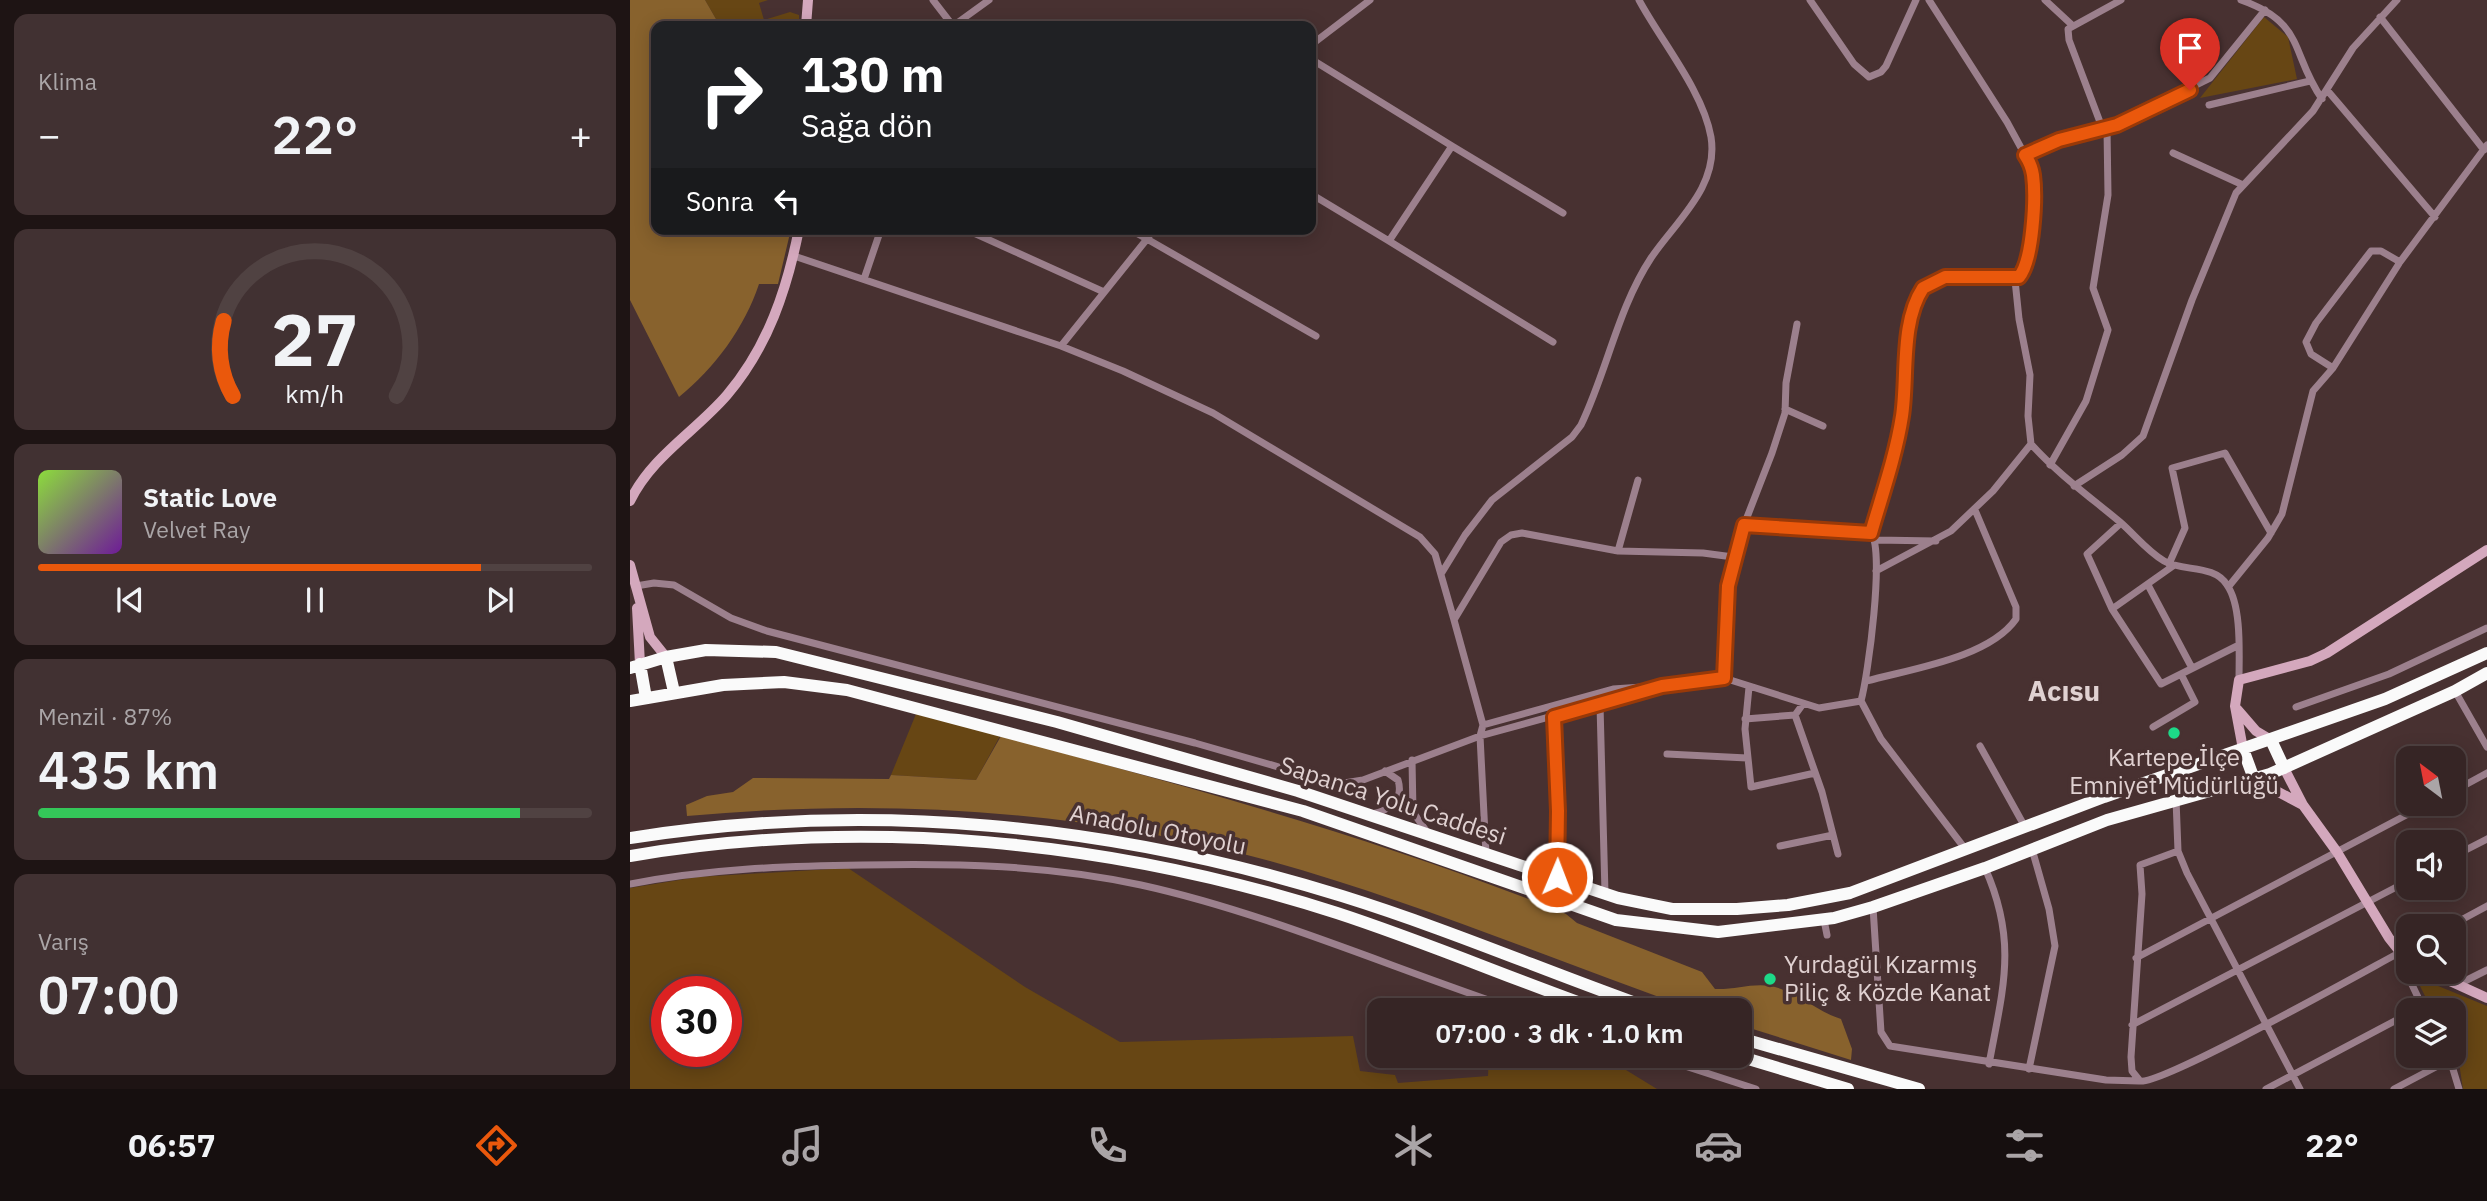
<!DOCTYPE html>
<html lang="tr">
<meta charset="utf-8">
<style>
body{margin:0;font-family:"IBM Plex Sans",sans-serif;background:#413132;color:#f1f3f6;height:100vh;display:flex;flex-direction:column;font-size:26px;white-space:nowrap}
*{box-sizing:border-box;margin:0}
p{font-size:23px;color:#aaa5a7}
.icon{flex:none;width:38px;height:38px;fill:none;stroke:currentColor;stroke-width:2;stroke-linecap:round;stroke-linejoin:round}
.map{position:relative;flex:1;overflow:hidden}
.panel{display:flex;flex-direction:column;gap:14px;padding:14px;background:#1e1414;width:630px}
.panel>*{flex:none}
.top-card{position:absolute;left:21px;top:21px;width:665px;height:214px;border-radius:14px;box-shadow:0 4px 18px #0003,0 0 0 2px #504242;background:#202124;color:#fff;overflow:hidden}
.needle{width:46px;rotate:328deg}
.tools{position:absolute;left:1766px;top:746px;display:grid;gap:14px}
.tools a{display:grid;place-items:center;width:70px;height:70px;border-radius:14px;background:#362525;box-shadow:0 4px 18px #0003,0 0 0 2px #504242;font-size:35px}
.speed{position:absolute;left:21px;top:976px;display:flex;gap:14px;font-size:35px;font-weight:700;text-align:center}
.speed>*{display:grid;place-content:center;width:91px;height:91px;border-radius:50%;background:#362525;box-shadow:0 4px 18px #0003,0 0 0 2px #504242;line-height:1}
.speed .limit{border:10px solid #d22;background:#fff;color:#111}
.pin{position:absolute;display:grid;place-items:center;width:60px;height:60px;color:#fff;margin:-72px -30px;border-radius:50% 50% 50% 0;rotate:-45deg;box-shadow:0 0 7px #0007}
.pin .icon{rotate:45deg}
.me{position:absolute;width:77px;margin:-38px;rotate:1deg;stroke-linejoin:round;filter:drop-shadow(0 0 5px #0008)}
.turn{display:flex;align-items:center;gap:24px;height:147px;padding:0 35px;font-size:32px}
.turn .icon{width:91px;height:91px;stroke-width:2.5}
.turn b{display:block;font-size:49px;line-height:60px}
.then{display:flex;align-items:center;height:66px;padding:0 35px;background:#0003;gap:14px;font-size:26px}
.big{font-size:52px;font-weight:600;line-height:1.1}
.panel .card{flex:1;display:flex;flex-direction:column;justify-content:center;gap:10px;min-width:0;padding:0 24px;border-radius:14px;background:#413132}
.panel .dial{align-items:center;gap:0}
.dial svg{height:182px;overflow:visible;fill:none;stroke:#504242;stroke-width:7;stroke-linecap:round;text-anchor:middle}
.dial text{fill:#f1f3f6;stroke:none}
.song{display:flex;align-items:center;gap:21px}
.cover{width:84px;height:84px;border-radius:10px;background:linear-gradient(135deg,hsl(90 70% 55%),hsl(280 70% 35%))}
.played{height:7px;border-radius:4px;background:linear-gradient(90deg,#ea580c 80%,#504242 80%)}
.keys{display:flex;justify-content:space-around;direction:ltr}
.heat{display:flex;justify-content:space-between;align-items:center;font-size:38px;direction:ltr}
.charge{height:10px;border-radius:5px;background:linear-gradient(90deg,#34c759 87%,#504242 0)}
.trip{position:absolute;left:737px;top:998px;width:385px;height:70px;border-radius:14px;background:#362525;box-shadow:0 4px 18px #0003,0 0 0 2px #504242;font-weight:600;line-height:70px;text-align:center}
.dock{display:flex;height:112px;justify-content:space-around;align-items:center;background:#160f0f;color:#aaa5a7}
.dock .icon{width:49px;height:49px}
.dock .on{color:#ea580c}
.dock b{font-size:32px;color:#f1f3f6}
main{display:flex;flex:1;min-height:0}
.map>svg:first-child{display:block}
.green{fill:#674614;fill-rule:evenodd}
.forest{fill:#88622d}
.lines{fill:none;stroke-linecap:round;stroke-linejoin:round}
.street{stroke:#9c808d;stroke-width:7}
.secondary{stroke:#d4a8bd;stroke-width:10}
.highway{stroke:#fafafa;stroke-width:12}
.route-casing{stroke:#983908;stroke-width:18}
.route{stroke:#ea580c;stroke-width:12}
.poi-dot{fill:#1dd988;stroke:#483131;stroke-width:2.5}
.labels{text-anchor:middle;stroke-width:7;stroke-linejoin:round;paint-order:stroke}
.poi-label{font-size:24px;fill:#e0d1d1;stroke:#483131}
.street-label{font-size:24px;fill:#e0d1d1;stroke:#483131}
.quarter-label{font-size:28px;font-weight:bold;fill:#e0d1d1;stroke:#483131}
</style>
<main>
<section class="panel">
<div class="card"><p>Klima</p>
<div class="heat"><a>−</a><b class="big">22°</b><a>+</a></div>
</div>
<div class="card dial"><svg viewBox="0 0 100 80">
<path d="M14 69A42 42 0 1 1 86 69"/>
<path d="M14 69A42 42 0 0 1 10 36" stroke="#ea580c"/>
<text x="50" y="56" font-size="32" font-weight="700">27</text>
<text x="50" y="72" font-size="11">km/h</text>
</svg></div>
<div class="card">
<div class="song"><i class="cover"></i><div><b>Static Love</b><p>Velvet Ray</p></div></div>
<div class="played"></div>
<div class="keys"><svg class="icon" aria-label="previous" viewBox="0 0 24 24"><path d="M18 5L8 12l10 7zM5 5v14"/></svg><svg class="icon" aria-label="pause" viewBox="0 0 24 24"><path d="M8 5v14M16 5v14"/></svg><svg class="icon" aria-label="next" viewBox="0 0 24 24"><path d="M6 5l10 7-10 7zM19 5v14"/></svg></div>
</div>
<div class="card"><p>Menzil · 87%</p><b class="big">435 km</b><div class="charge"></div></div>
<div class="card"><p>Varış</p><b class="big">07:00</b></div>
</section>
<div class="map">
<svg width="1857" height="1089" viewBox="0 0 1857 1089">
<rect width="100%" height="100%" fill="#483131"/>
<path class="green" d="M 75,0 L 138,0 L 129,3 L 134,20 L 160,12 L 169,15 L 169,26 L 90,26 Z
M 1634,17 L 1658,37 L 1667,79 L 1570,98 Z
M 286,714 L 370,736 L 346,780 L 261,775 Z
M 218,868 L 395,987 L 490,1042 L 723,1036 L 730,1071 L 765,1075 L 768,1083 L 858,1076 L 859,1055 L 870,1055 L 996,1070 L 1027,1089 L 0,1089 L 0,888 L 68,877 ZM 37,992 L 96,992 L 96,1052 L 37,1052 Z
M 1796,981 L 1857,1006 L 1857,1089 L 1833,1089 L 1829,1063 L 1824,1053 L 1824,1010 L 1802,1010 L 1790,986 L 1791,982 Z"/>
<path class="forest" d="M 0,0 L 75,0 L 90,26 L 26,26 L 26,229 L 161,229 L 148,284 L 129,284 C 115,327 84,369 49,397 L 0,300 Z
M 371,736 C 561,788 752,839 936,914 L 947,923 L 1072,972 L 1085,989 C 1108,990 1129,980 1151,989 C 1173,997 1189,1012 1211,1019 L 1222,1049 L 1221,1060 L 1110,1025 L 1110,1010 L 1065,1010 C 924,960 784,901 640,861 C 449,809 253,798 57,816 L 56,805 L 77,796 L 103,792 L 123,778 L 259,779 L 261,775 L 346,780 Z"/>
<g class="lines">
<path class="street" d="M 303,0 L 323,26
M 1180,0 L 1224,64 L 1239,77 L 1251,72 L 1256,66 L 1286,0
M 1299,0 L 1377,122 L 1401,166 L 1403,186 L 1397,261 L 1392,273 L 1385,280 L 1315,277 L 1298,284 L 1289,294 L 1280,328 L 1269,430 L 1241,533 C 1255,550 1238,676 1231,701 L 1251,739 L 1336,850
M 1415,0 L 1442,25
M 1611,0 C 1676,23 1660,53 1692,99
M 1750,17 L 1854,150
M 323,26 L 359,0
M 681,45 L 740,0
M 681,59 L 822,146 L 759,241 L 681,194
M 1697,90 L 1805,217
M 1579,105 L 1680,81
M 1473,130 L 1439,40 L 1438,29 L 1491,0
M 822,146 L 933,213
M 1543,153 L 1613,185
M 1395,155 L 1429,140 L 1474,130
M 335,229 L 474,292
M 499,229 L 517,239 L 524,229
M 759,241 L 923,342
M 164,256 L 431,346
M 234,279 L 251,229
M 1385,280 L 1389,319 L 1400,375 L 1398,416 L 1401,444
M 686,336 L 517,239 L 431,346 L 493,371 L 583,413 L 790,537 L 805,554 L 824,620
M 1703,368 L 1681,354 L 1676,342 L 1686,323 L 1741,251 L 1751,251 L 1770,262
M 1155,409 L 1193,426
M 1420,465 L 1456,401 L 1478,330 L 1463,288 L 1478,195 L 1477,129 L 1580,78 L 1635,10
M 1444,486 L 1492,455 L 1513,436 L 1562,300 L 1606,193 L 1683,111 L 1723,48 L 1767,0
M 1114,525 L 1142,453 L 1155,413 L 1156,383 L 1167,324
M 1246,540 L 1306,541
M 988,551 L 1008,480
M 1539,564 L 1555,528 L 1542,468 L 1595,453 L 1641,533
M 1543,566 L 1482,609 L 1531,684 L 1609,645
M 1246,571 L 1321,531 L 1363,491 L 1401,444 C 1428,474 1459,496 1490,522 C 1505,535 1517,551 1534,561 C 1553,572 1584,564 1597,585 C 1612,606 1609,654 1609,680
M 811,574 L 835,535 L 862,500 L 942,437 L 951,425 C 977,371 988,308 1021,258 C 1046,221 1089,187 1081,137 C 1073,91 1031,41 1009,0
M 1518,585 L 1562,668
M 6,586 L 24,583 L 44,585 L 101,618 L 137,631 L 565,743 L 708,784 L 733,780 L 850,736 L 1032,686 L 1065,680 L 1094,678 L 1189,708 L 1231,701
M 1599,586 L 1638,538 L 1652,514 L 1683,391 L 1703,368 L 1770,262 L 1857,145
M 1482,609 L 1457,554 L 1491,523
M 1094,678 L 1098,586 L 1114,525 L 1241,533
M 1237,681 C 1280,669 1359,658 1386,619 L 1386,607 L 1345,510
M 1119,687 L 1115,729 L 1121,787 L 1185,773
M 1825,691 L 1857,747
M 970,705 L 975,893
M 1666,707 L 1759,674 L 1857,628
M 1165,715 L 1192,792 L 1208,854
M 924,717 L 928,811 L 927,877
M 1115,719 L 1165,715 L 1173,704
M 853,725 L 983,689 L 1027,686
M 1523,727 L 1565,702 L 1551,674
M 1350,746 L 1395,827
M 1037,754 L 1117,758
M 782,760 L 783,812 L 797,832
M 1824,791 L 1857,773
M 1546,799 L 1548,851 L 1557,873 L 1670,1089
M 742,814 C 760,810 774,800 768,780 L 755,771
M 1150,846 L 1203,835
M 1548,851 L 1510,865 L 1512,894 L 1501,1057 L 1502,1071 L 1510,1081 C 1533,1085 1742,967 1778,948
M 856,854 L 850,736 L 853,725 L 824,620 L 871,542 L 881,535 L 892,533 L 988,551 L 1073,553 L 1103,557
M 1824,856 L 1857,839
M 1355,868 C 1388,942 1373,988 1359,1064
M 0,884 C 77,869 154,866 232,865 C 325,863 420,865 511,885 C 638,913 764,969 888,1010
M 1243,907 L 1251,1032 L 1260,1046 L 1476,1080 L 1509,1081
M 1194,920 L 1197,935
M 1820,926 L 1857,906
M 1506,958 L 1799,803
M 1774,960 L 1776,972 L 1794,1010
M 1827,985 L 1857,970
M 1502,1025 L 1778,881
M 1021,1055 L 1126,1089
M 1819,1056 L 1829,1089
M 1399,1069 L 1425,946 L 1419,909 L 1402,849
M 1636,1089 L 1778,1014
M 1764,1089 L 1821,1059"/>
<path class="secondary" d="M 176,26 L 178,0
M 0,501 C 22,456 65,432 97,395 C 138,347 157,289 169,229
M 0,565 L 20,637 L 36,657
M 7,608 L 10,664
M 1607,709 L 1626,731 L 1641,740
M 1613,749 L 1605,706 L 1609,680 L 1680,661 L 1697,653 L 1857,550
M 1654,768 L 1673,805 L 1707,852 L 1759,938 L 1778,962
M 1624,779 L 1673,805
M 1798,971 L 1857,998"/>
<path class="highway" d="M 36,657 L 44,692
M 10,664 L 16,698
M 0,668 L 36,657 L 76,650 L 146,652 L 427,722 L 668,791 L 988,898 L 1042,909 L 1107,909 L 1158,905 L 1220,893 L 1474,797 L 1755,699 L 1857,653
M 0,701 L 93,685 L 154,682 L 217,690 L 673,811 L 986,920 L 1088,932 L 1204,918 L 1243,907 L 1355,868 L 1477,820 L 1640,774 L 1825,691 L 1857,673
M 1641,740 L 1654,768
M 1613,749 L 1624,779
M 0,838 C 240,800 481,824 712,896 C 818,929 920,973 1025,1010
M 0,856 C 235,816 480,840 707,913 C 796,942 882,979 970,1010
M 1110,1038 L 1289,1089
M 1105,1055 L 1218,1089"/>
</g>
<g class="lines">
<g class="route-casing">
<path id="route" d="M 927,877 L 928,811 L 924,717 L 1032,686 L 1094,678 L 1098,586 L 1114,525 L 1241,533 C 1252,495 1266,455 1272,416 C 1278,377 1270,323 1293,288 L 1315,277 L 1389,277 C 1403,261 1406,197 1403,175 C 1402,168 1399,161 1395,155 L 1429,140 L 1487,125 L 1560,90"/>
</g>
<use href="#route" class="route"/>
</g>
<g class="poi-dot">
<circle cx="1544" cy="733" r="7"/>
<circle cx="1140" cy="979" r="7"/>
</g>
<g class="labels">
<g class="poi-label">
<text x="1544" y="766">Kartepe İlçe<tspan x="1544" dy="28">Emniyet Müdürlüğü</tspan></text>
<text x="1154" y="973" text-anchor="start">Yurdagül Kızarmış<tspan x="1154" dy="28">Piliç &amp; Közde Kanat</tspan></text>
</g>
<g class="street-label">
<text transform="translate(763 801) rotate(18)" y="8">Sapanca Yolu Caddesi</text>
<text transform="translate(528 830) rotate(11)" y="8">Anadolu Otoyolu</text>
</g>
<g class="quarter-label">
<text x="1434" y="701">Acısu</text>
</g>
</g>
</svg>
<div class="tools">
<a><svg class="needle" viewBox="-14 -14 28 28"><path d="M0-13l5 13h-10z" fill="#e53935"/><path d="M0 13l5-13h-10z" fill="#aaa5a7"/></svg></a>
<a><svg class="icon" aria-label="sound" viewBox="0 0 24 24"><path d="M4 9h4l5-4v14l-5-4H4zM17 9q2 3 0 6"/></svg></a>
<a><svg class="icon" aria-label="search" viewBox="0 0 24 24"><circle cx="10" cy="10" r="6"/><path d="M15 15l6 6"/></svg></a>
<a><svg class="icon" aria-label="layers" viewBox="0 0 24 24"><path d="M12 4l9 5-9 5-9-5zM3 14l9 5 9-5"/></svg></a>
</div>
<div class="speed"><div class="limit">30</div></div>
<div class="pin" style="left:1560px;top:90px;background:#d93025"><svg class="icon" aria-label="arrive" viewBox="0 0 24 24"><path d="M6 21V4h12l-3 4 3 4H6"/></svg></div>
<svg class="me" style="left:927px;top:877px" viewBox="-20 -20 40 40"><circle r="17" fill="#ea580c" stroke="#fff" stroke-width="3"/><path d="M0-11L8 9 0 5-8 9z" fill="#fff"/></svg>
<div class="trip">07:00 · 3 dk · 1.0 km</div>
<div class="top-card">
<div class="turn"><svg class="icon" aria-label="right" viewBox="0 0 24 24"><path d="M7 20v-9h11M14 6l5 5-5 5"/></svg><div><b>130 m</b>Sağa dön</div></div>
<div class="then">Sonra<svg class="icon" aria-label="left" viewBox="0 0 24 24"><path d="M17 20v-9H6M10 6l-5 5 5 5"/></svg></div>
</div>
</div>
</main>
<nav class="dock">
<b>06:57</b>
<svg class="icon on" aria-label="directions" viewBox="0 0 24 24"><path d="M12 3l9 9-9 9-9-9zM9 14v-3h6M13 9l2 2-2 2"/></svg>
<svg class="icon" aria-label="music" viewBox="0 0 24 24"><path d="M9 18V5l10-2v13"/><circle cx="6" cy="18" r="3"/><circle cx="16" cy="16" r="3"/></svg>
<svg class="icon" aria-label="phone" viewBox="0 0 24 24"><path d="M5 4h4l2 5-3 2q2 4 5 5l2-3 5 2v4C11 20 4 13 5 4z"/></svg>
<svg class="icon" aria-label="climate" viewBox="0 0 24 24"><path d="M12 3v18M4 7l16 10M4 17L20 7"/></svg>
<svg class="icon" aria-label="car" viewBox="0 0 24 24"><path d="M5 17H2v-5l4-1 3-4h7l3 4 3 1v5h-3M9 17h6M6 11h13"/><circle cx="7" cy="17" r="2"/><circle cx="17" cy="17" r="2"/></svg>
<svg class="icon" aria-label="filters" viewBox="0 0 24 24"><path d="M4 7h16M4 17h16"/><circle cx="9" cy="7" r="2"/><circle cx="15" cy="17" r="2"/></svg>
<b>22°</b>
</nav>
